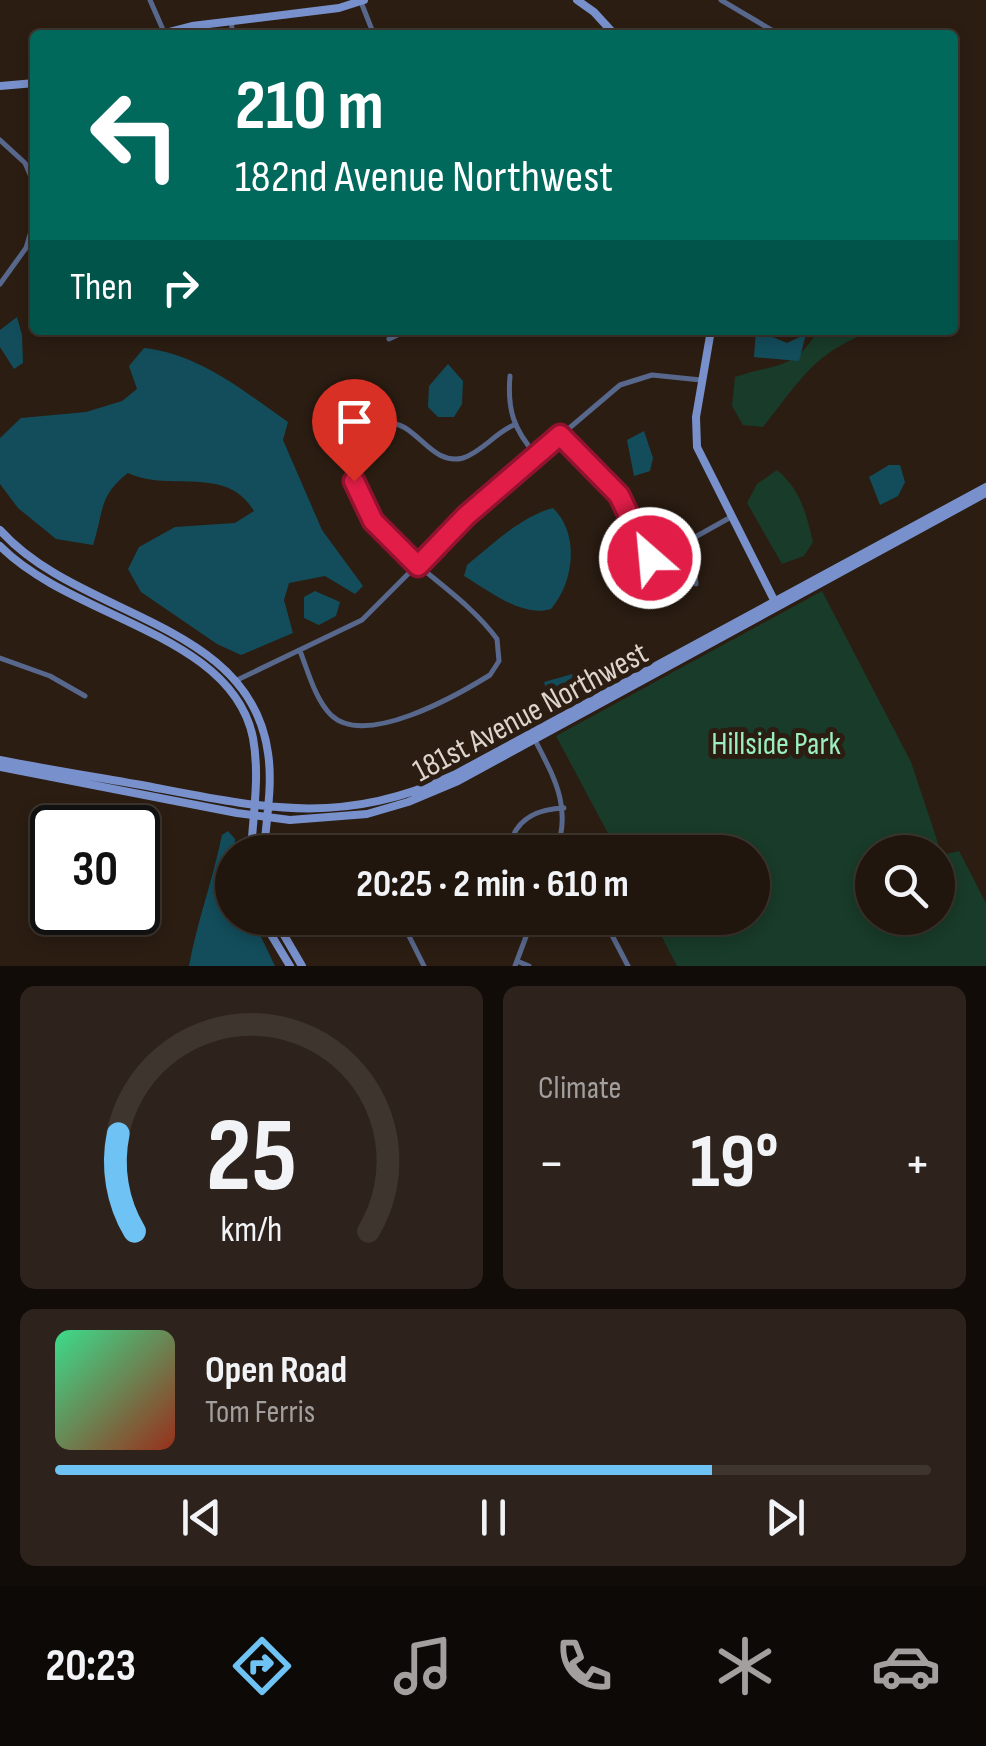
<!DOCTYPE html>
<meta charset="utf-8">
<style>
body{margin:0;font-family:"Sofia Sans Condensed",sans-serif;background:#2d231c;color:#f1f3f6;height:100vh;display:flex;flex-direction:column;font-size:38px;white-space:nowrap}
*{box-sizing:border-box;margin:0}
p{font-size:32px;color:#a29f9e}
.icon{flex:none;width:55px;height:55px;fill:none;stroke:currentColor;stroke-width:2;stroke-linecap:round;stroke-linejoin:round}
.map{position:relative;height:966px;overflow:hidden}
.drawer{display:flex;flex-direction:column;gap:20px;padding:20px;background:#120c08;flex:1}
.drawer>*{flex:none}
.hud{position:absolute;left:30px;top:30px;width:928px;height:305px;border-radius:10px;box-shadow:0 5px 15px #0003,0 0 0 2px #3d352e;background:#00695c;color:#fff;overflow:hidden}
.tools{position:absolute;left:855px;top:835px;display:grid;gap:20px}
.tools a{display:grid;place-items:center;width:100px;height:100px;border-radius:50%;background:#20160e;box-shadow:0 5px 15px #0003,0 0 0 2px #3d352e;font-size:50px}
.speed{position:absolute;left:30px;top:805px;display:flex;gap:20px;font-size:50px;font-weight:700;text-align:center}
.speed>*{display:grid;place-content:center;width:130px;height:130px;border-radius:50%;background:#20160e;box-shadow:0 5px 15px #0003,0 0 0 2px #3d352e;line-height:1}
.speed .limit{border:5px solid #111;border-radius:15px;background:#fff;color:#111}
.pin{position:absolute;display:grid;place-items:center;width:85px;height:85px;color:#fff;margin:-102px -42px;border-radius:50% 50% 50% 0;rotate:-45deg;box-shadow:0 0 10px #0007}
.pin .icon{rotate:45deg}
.me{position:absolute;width:110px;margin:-55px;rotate:333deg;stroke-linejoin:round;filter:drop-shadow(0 0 8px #0008)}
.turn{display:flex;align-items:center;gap:35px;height:210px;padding:0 40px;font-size:45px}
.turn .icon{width:130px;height:130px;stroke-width:2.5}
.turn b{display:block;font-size:70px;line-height:85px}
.then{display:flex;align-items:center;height:95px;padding:0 40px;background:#0003;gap:20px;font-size:38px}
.big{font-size:75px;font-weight:700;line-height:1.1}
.drawer .widget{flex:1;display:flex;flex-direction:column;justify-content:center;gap:15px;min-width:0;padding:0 35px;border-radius:15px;background:#2d231c}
.drawer .dial{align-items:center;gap:0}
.dial svg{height:260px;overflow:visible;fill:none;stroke:#3d352e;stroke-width:7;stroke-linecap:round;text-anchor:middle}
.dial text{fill:#f1f3f6;stroke:none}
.song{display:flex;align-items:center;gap:30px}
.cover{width:120px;height:120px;border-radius:15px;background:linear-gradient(135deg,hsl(150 70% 55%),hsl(10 70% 35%))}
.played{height:10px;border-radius:5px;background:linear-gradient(90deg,#6fc2f4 75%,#3d352e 75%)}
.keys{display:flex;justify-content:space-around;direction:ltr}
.heat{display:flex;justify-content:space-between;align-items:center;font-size:55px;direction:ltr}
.drawer .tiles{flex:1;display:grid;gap:20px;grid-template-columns:1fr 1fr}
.widget:last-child{grid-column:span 2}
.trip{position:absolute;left:215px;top:835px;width:555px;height:100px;border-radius:50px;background:#20160e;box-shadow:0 5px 15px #0003,0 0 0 2px #3d352e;font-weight:700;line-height:100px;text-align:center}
.tab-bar{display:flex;height:160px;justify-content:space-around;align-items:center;background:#0d0906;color:#a29f9e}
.tab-bar .icon{width:70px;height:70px}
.tab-bar .on{color:#6fc2f4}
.tab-bar b{font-size:45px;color:#f1f3f6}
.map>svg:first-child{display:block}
.green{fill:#193b29;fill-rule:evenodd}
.water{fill:#134d5b}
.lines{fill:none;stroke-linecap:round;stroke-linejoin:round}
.street{stroke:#58688d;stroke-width:5}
.secondary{stroke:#7891cc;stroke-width:8}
.route-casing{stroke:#92132f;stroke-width:25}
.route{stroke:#e11d48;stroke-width:18}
.labels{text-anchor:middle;stroke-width:10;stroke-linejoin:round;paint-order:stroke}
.street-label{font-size:32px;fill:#ddd4cc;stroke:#2b1d12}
.park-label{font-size:32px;fill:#9befbf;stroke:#2b1d12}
</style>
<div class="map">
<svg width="986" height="966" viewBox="0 0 986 966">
<rect width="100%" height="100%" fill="#2b1d12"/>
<path class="green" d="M 818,330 L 876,330 C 814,351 801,380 763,427 L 743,425 L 732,406 L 735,377 C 774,363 794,372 818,330 Z
M 777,470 C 801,490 806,513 813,542 L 804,556 L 782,564 L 747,503 L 757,484 Z
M 822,591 L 911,762 L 942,855 L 959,851 L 986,903 L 986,966 L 677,966 L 652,918 L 752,918 L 752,852 L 618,852 L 556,736 ZM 872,852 L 938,852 L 938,918 L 872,918 Z"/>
<path class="water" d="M 17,317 L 22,335 L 23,363 L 14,369 L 0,347 L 0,330 Z
M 756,330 L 787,343 L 806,334 L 799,361 L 754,357 Z
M 144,348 C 199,354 244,391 288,422 L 283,440 L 322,530 L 363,586 L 355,594 L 325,576 L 289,583 L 284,600 L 293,633 L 241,655 L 217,644 L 141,592 L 128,569 L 139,547 L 175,527 L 235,523 L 254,511 C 226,464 172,493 128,473 C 98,496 104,512 93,545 L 56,539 L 18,508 L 0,484 L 0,438 L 21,418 L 86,412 L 122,401 L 137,389 L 129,366 Z
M 448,364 L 463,381 L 462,404 L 454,417 L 438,417 L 428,407 L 429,386 Z
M 644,431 L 653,458 L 650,471 L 634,476 L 627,440 Z
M 889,465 L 900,465 L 905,482 L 898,496 L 880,505 L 869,477 Z
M 553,508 C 580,534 574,582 551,609 C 522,618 488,590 464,576 L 467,565 C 493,544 520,517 553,508 Z
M 315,591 L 340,602 L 336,616 L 319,625 L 304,618 L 304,597 Z
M 583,671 L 607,677 L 592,687 L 551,706 L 544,682 Z
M 228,831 L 235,839 L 232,918 L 252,918 L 275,966 L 189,966 C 197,922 213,879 222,835 Z"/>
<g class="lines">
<path class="street" d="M 150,0 L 164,32
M 721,0 L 780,35
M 361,2 L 374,35
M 231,21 L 233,35
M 0,140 L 25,163 L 35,186
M 952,219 L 957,217
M 0,284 L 26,248 L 35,218
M 389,339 L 408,330
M 510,376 C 507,410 514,430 536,455
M 560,435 L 619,495 L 630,519 L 636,550 L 644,557 L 663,555 L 731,517
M 684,543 L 694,564 L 696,584
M 300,651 C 308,671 315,699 331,715 C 365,748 456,696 490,675 L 499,661 L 497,639 C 464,594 410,567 375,523 C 367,513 363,501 358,489 C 343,457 336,429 383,423 C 416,418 429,467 463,458 C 482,452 495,433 514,425
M 0,658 L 50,676 L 85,696
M 235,681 L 362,620 L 466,516 L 620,385 L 652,375 L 701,380
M 535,740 C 555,779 572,808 556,852
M 518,852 L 513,836 C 522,815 542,809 564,808
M 400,918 L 424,966
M 603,918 L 628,966
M 517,961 L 529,966
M 515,966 L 533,918"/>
<path class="secondary" d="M 577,0 L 594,12 L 615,35
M 157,35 L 192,26 L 339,8 L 364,0
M 0,86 L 35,83
M 711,330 L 696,417 L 697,447 L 775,602
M 0,530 C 78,618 250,620 268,753 C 273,785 266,820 264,852
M 0,546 C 72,619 232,633 253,738 C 260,776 253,815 251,852
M 0,760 C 51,770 102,778 152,787 C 267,809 343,826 454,775 L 986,487
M 0,767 L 237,813 L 290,820 L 367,814 L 408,802 L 458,781 L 986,493
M 261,918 L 290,966
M 274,918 L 302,966"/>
</g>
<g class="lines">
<g class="route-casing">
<path id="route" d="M 354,481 L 373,521 L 418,566 L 466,516 L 560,435 L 619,495 L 630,518 L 636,550 L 650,558"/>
</g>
<use href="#route" class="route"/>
</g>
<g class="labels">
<g class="street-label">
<text transform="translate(530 711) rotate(-28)" y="11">181st Avenue Northwest</text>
</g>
<g class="park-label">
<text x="776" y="754">Hillside Park</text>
</g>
</g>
</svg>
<div class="tools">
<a><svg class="icon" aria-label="search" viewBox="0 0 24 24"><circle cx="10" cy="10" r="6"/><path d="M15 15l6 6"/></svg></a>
</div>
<div class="speed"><div class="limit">30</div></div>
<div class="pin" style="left:354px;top:481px;background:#d93025"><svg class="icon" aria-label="arrive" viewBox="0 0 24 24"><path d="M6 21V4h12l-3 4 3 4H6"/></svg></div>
<svg class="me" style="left:650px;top:558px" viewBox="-20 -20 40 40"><circle r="17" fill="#e11d48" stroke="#fff" stroke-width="3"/><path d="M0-11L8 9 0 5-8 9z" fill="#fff"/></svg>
<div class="trip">20:25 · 2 min · 610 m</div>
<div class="hud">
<div class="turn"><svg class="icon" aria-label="left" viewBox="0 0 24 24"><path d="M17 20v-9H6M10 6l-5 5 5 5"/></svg><div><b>210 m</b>182nd Avenue Northwest</div></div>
<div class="then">Then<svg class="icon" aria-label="right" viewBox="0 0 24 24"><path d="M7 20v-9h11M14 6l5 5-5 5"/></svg></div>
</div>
</div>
<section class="drawer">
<div class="tiles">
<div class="widget dial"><svg viewBox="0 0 100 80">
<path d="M14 69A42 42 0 1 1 86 69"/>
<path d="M14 69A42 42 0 0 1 9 39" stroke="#6fc2f4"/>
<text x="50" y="56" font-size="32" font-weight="700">25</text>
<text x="50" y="72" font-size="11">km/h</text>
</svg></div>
<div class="widget"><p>Climate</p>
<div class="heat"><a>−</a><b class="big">19°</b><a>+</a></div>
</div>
<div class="widget">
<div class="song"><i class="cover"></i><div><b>Open Road</b><p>Tom Ferris</p></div></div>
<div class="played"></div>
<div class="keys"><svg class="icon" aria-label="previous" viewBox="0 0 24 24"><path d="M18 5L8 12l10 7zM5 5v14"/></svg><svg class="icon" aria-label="pause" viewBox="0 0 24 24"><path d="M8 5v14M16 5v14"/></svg><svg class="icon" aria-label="next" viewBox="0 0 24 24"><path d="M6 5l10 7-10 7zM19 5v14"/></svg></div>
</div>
</div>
</section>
<nav class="tab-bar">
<b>20:23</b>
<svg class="icon on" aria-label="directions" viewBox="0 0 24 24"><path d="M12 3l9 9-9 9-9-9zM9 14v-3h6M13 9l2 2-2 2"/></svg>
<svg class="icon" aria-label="music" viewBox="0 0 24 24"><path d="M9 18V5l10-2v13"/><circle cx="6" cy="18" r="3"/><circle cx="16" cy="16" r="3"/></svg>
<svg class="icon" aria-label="phone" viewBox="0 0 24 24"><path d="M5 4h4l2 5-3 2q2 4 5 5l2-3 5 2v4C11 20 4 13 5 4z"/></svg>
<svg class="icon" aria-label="climate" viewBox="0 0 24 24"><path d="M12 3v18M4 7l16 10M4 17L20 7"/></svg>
<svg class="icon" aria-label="car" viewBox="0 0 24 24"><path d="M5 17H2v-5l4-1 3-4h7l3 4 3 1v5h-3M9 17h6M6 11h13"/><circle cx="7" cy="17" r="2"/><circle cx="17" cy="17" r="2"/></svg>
</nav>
